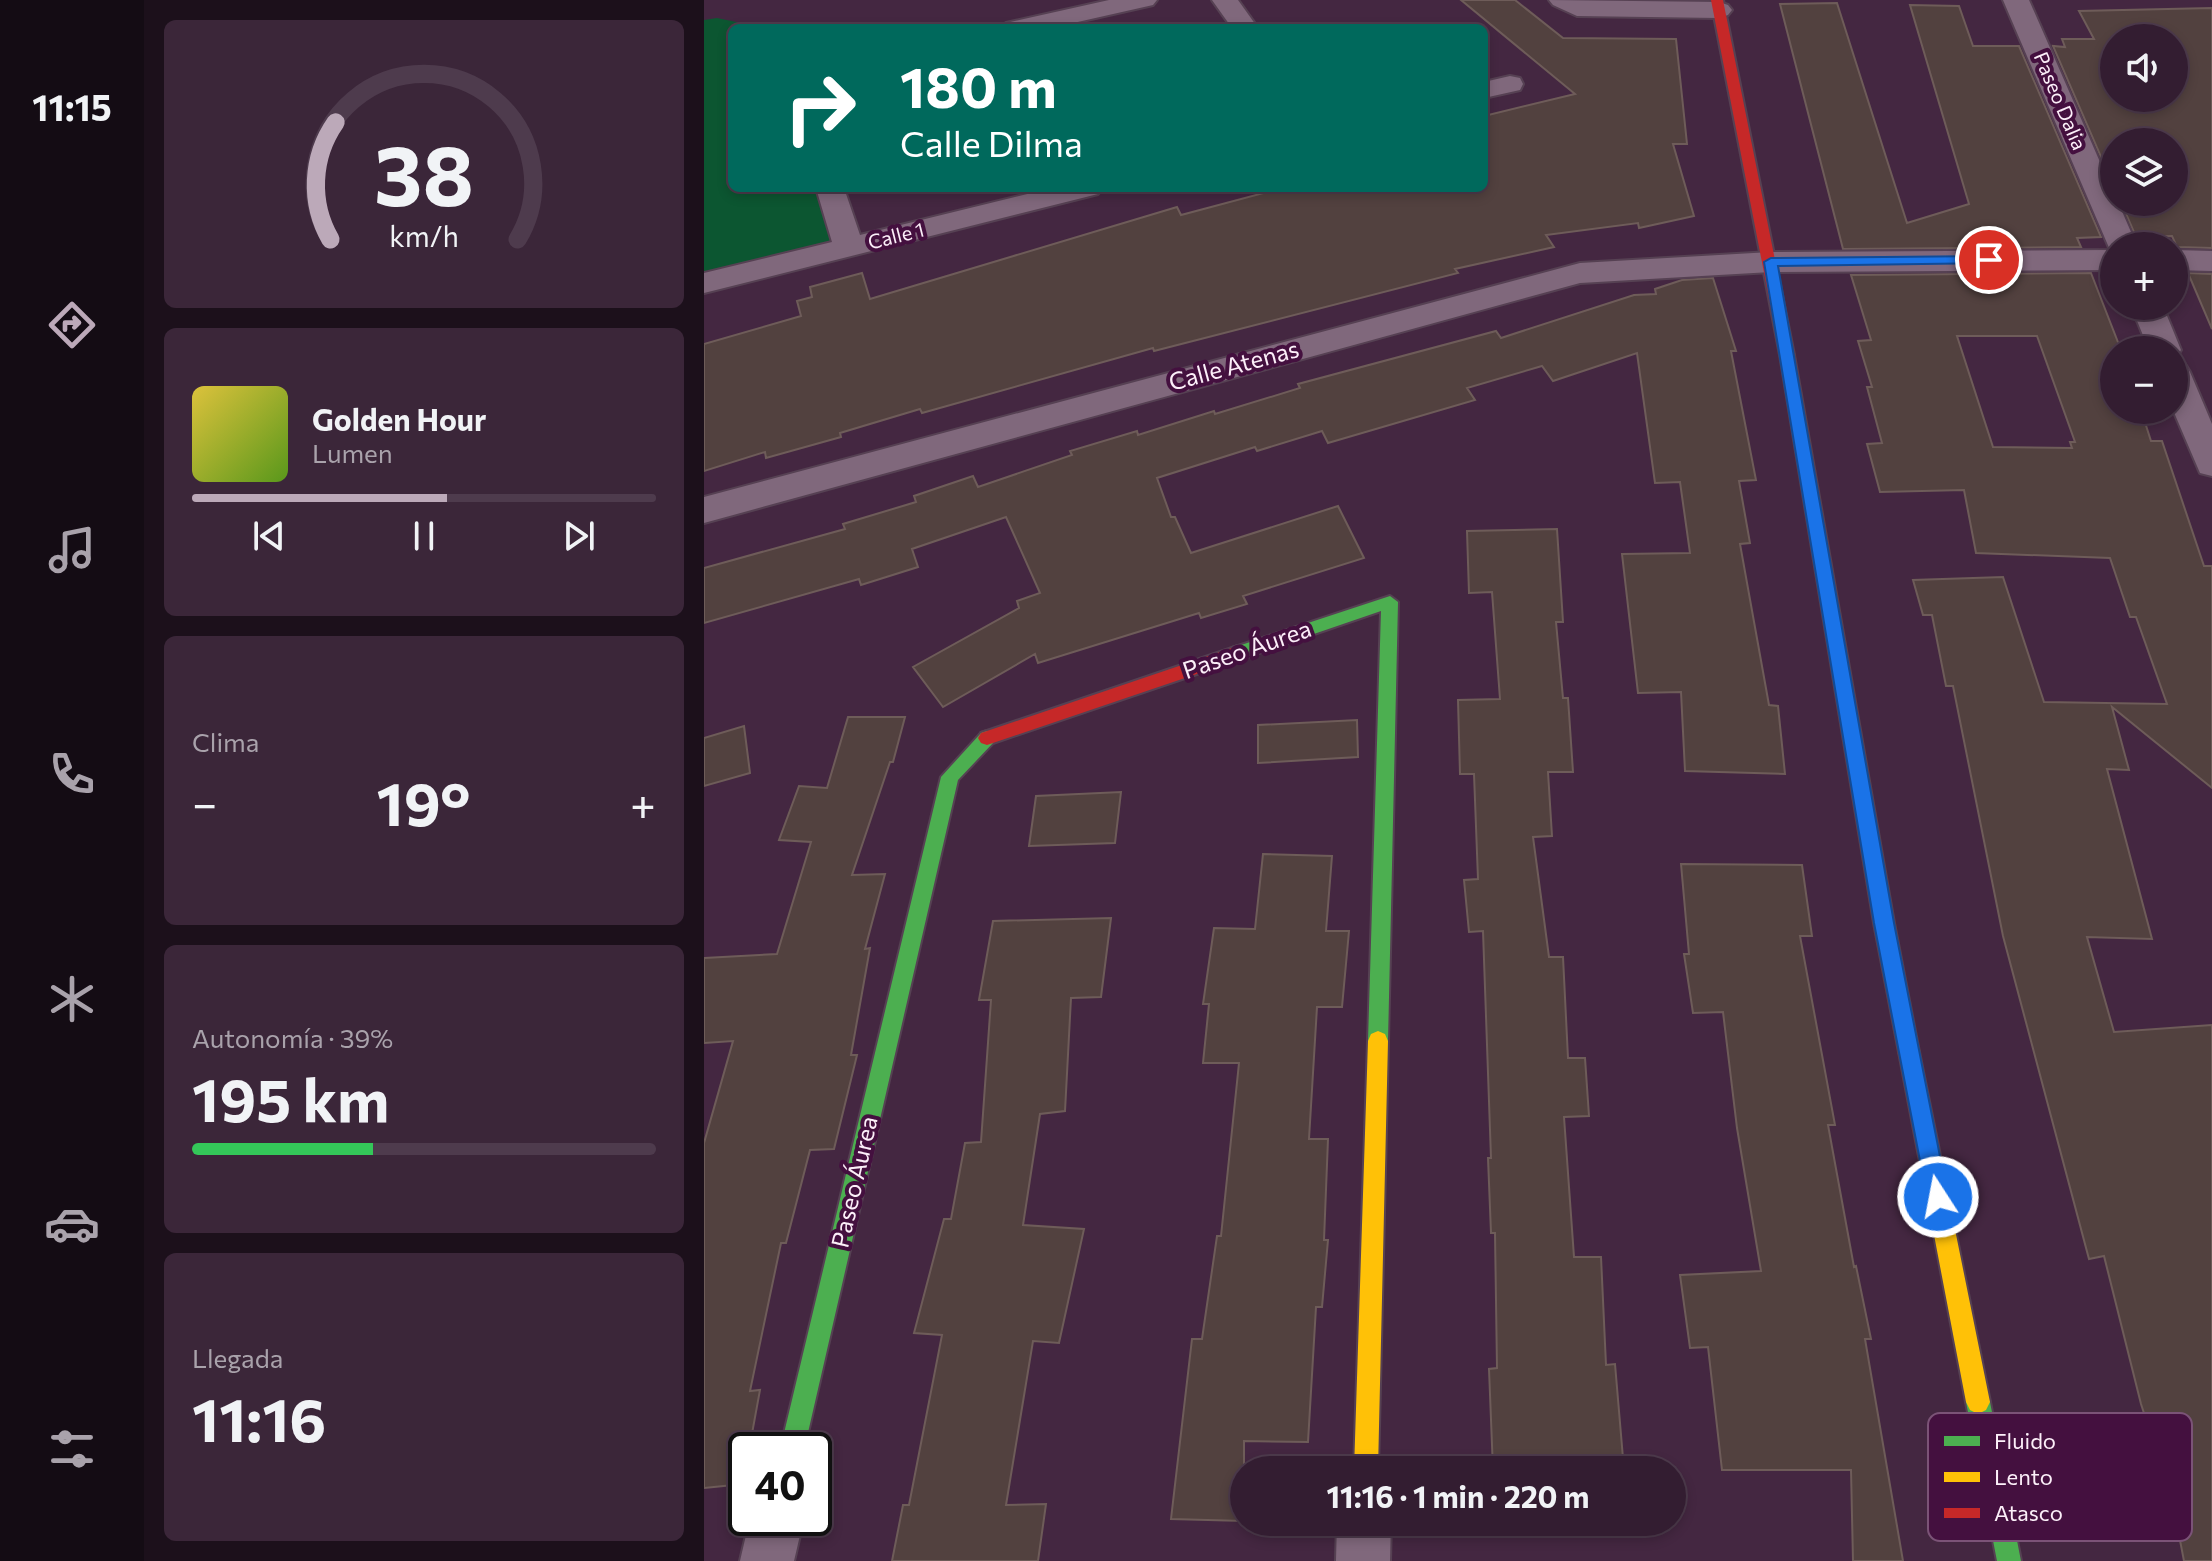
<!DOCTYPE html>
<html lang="es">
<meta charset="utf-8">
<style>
body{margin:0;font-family:Commissioner,sans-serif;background:#3b2639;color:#f1f3f6;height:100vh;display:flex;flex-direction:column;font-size:30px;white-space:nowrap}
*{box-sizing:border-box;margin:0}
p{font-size:26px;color:#a9a2ab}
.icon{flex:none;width:44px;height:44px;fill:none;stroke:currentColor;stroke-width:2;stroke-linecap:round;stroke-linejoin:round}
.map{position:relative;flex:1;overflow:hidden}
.drawer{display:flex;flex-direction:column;gap:20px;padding:20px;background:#1c101b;width:560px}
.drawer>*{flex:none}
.banner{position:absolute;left:24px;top:24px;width:760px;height:168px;border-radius:12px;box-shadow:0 4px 12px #0003,0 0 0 2px #4e3b4d;background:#00695c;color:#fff;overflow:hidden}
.fabs{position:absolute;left:1396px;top:24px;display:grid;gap:16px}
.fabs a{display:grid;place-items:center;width:88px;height:88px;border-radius:50%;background:#331d31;box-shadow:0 4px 12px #0003,0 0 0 2px #4e3b4d;font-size:40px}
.speed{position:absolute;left:24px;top:1432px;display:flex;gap:16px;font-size:40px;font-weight:700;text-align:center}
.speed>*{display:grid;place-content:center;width:104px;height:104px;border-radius:50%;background:#331d31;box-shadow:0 4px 12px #0003,0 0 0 2px #4e3b4d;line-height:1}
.speed .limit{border:4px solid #111;border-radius:12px;background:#fff;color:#111}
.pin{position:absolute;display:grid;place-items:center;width:68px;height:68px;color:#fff;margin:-34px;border:4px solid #fff;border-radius:50%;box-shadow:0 2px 8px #0007}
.me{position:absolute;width:88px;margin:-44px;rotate:349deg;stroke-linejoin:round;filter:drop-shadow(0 0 6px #0008)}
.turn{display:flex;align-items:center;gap:28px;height:168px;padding:0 40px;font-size:36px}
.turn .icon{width:104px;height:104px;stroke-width:2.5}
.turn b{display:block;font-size:56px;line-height:68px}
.big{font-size:60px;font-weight:700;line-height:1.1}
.drawer .card{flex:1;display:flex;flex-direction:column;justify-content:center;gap:12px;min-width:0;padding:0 28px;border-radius:12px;background:#3b2639}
.drawer .dial{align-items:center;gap:0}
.dial svg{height:208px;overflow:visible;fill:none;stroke:#4e3b4d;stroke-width:7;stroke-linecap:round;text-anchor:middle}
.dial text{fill:#f1f3f6;stroke:none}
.song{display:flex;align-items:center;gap:24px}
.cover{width:96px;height:96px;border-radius:12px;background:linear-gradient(135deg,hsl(50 70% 55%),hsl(90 70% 35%))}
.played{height:8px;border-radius:4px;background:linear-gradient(90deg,#bca9b9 55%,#4e3b4d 55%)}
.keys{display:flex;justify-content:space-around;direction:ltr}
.heat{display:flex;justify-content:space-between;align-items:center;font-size:44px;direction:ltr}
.charge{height:12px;border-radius:6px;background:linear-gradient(90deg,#34c759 39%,#4e3b4d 0)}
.trip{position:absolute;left:526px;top:1456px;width:456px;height:80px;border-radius:40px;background:#331d31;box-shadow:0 4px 12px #0003,0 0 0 2px #4e3b4d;font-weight:700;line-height:80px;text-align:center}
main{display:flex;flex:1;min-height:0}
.menu{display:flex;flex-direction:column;width:144px;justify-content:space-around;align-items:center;background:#140c14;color:#a9a2ab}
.menu .icon{width:56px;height:56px}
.menu .active{color:#bca9b9}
.menu b{font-size:36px;color:#f1f3f6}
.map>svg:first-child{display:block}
.green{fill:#0c5631}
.building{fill:#52413f;stroke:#6e5c59;stroke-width:2;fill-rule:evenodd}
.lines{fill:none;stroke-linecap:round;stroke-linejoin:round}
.street-casing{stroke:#564153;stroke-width:4}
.fast-casing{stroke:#564153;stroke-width:4}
.slow-casing{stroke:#564153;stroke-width:4}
.jam-casing{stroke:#564153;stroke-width:4}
.street{fill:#80687c;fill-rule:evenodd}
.fast{fill:#4caf50;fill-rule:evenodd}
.slow{fill:#ffc107;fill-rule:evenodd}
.jam{fill:#c62828;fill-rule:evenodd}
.route{fill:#1a73e8;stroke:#114b97;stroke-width:2}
.labels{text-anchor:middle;stroke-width:8;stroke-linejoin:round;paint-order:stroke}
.far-street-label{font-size:20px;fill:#fceff9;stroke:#44103f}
.street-label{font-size:24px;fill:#fceff9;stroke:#44103f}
.key{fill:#44103f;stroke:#7b5377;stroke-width:2}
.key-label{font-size:22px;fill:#fceff9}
</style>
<main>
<nav class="menu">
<b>11:15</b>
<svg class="icon active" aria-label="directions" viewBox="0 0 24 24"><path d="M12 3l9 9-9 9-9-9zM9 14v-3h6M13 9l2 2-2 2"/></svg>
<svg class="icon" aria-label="music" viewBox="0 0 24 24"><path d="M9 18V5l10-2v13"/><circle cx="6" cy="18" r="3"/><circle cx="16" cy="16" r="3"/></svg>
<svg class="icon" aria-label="phone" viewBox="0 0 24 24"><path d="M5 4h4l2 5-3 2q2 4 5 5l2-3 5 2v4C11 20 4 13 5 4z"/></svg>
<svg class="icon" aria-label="climate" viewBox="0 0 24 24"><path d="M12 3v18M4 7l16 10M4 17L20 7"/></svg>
<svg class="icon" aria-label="car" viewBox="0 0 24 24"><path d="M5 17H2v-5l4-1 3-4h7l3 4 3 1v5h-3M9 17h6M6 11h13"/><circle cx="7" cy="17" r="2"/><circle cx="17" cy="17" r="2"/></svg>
<svg class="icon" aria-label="filters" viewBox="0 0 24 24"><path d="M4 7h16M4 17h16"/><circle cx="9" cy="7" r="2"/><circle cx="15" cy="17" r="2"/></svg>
</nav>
<section class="drawer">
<div class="card dial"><svg viewBox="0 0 100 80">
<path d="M14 69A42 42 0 1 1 86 69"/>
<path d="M14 69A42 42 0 0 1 16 24" stroke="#bca9b9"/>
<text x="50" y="56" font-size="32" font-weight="700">38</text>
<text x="50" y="72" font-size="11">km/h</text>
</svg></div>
<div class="card">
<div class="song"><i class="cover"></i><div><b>Golden Hour</b><p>Lumen</p></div></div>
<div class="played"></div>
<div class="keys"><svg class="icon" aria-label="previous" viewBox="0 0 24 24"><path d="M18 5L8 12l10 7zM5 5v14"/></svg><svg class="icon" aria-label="pause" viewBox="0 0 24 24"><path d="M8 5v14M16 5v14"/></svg><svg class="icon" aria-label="next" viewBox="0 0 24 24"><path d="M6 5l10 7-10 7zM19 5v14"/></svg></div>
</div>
<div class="card"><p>Clima</p>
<div class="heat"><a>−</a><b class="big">19°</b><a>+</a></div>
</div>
<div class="card"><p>Autonomía · 39%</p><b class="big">195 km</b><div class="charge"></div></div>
<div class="card"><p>Llegada</p><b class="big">11:16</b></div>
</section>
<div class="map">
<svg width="1508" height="1561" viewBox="0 0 1508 1561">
<rect width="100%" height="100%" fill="#442741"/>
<path class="green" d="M 13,18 L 61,28 L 28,28 L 28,188 L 113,188 L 132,244 L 0,277 L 0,20 Z"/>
<path class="building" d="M 757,0 L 811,0 L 859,38 L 972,39 L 983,144 L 969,144 L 990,216 L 935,228 L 934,223 L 842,235 L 850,247 L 751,269 L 754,273 L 450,351 L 449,348 L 218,413 L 216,409 L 136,433 L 137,437 L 62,458 L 61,452 L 0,471 L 0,344 L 97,316 L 93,301 L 108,297 L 106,287 L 158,273 L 166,299 L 473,207 L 477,215 L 578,188 L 780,188 L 780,116 L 871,94 Z
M 1133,3 L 1203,223 L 1265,204 L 1206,5 L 1255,6 L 1269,46 L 1315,46 L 1397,237 L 1373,238 L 1377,247 L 1139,249 L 1076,4 Z
M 1508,8 L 1508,248 L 1473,247 L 1468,236 L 1432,237 L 1417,202 L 1470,202 L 1470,142 L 1410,142 L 1410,187 L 1349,46 L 1361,47 L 1358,39 L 1390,39 L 1375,11 ZM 1410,38 L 1470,38 L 1470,98 L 1410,98 Z
M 1387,273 L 1417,350 L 1410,350 L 1410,410 L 1437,410 L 1447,441 L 1458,441 L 1500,566 L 1508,566 L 1508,788 L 1408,707 L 1425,770 L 1403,769 L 1448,939 L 1383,937 L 1410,1032 L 1508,1025 L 1508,1561 L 1480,1561 L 1468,1499 L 1437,1404 L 1400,1256 L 1385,1259 L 1299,936 L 1249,686 L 1242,686 L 1228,615 L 1219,615 L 1209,580 L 1299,577 L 1340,702 L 1463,704 L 1432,617 L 1426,617 L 1406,558 L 1272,553 L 1260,490 L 1176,492 L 1163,444 L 1178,443 L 1163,387 L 1168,387 L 1154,341 L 1167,340 L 1147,275 ZM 1253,336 L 1333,336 L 1371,442 L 1366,442 L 1368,448 L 1289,447 Z
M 1484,273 L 1508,274 L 1508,329 Z
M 1009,278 L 1032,351 L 1027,351 L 1052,480 L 1035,481 L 1046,543 L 1036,544 L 1065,705 L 1074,706 L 1081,774 L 981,771 L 977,692 L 934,693 L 918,554 L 986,553 L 976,482 L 951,483 L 933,353 L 849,381 L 838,366 L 763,388 L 771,400 L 624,443 L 618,431 L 553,451 L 551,447 L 453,478 L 467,517 L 471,517 L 487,553 L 634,506 L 660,558 L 539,596 L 543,604 L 497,618 L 495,613 L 334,663 L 331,654 L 239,707 L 209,667 L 315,608 L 313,601 L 336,593 L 302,517 L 208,549 L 214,567 L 157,585 L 155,579 L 0,623 L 0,568 L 141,529 L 139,524 L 212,502 L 210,496 L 269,476 L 274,487 L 368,455 L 366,451 L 433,431 L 434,435 L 510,411 L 511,414 L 596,388 L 594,384 L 792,331 L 797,338 L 930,295 L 952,294 L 951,289 L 978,280 Z
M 853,529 L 859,622 L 852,622 L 859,698 L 864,698 L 869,772 L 844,772 L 848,836 L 829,837 L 845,957 L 859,957 L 864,1058 L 881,1058 L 885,1116 L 860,1117 L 870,1257 L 897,1257 L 902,1365 L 911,1364 L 920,1470 L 789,1470 L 785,1369 L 793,1368 L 791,1233 L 787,1233 L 784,1158 L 787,1158 L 779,931 L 765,932 L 760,880 L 774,879 L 770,774 L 756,774 L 754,700 L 796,699 L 788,592 L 765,593 L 763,531 Z
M 144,717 L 201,717 L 189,762 L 186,762 L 148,875 L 181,874 L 161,949 L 166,948 L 147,1055 L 153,1055 L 130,1149 L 106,1150 L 82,1243 L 77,1243 L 46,1391 L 56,1390 L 45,1450 L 42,1450 L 39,1484 L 0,1488 L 0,1143 L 29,1041 L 0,1043 L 0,958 L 73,954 L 107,842 L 75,840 L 95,786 L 123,788 Z
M 653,720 L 654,757 L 554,763 L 554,725 Z
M 40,726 L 46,773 L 0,786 L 0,738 Z
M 417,792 L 411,843 L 325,846 L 332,796 Z
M 559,854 L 628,856 L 622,931 L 645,931 L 638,1007 L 613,1007 L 605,1139 L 624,1139 L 620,1240 L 624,1240 L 618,1307 L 612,1307 L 604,1442 L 540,1441 L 540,1521 L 467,1519 L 488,1339 L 498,1339 L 513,1236 L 517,1236 L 535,1063 L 499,1063 L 505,1004 L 499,1004 L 510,928 L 551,929 Z
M 977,864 L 1098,865 L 1108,936 L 1096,936 L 1131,1125 L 1124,1125 L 1150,1267 L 1152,1266 L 1167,1339 L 1161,1339 L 1199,1561 L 1149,1561 L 1147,1470 L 1018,1470 L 1004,1347 L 986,1348 L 976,1275 L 1057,1271 L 1033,1128 L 1019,1012 L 989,1013 L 980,954 L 985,954 Z
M 407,918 L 397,997 L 367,998 L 361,1111 L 336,1114 L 319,1225 L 380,1229 L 355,1343 L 329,1341 L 302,1505 L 342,1504 L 334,1561 L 188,1561 L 199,1505 L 205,1505 L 238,1335 L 210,1333 L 240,1219 L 247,1219 L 261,1143 L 277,1142 L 287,1000 L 275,1000 L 289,921 Z"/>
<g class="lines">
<g class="street-casing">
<path id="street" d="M 405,0 L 453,0 L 449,5 L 347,28 L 298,28 L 302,23 Z
M 508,0 L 534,0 L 554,28 L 528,28 Z
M 845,0 L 1015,2 L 1024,5 L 1028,10 L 1024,15 L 1015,18 L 873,16 L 849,5 Z
M 1299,0 L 1325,0 L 1410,194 L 1410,202 L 1414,202 L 1433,246 L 1410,246 L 1410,270 L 1067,272 L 876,283 L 0,523 L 0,497 L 876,263 L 1067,252 L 1406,250 Z
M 806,76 L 816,78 L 819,84 L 816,90 L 780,98 L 780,82 Z
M 112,188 L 140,188 L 156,235 L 348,188 L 398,188 L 394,194 L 0,293 L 0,273 L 128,242 Z
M 1470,250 L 1508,251 L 1508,271 L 1470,270 Z
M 1427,306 L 1459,306 L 1477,350 L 1472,358 L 1470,350 L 1445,350 Z
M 1470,361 L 1481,364 L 1486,372 L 1508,424 L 1508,476 L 1496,473 L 1469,410 Z
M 46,1518 L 100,1518 L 90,1561 L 36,1561 Z
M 633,1522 L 687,1522 L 686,1561 L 632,1561 Z"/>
</g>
<g class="fast-casing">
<path id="fast" d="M 1083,350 L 1090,355 L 1190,923 L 1215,1052 L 1212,1059 L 1205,1062 L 1198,1059 L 1195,1052 L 1170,923 L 1076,355 Z
M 686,596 L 694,602 L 684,1041 L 681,1048 L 674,1051 L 667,1048 L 664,1041 L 677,611 L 534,660 L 526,653 L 528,648 Z
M 283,731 L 289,733 L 292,738 L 289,743 L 254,780 L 100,1450 L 76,1450 L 237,777 L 277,733 Z
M 1274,1390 L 1282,1394 L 1286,1402 L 1317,1561 L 1293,1561 L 1262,1402 L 1266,1394 Z"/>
</g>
<g class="slow-casing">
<path id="slow" d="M 674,1031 L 681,1034 L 684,1041 L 674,1470 L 650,1470 L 664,1041 L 667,1034 Z
M 1205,1042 L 1212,1045 L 1215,1052 L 1286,1402 L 1282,1410 L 1274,1414 L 1266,1410 L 1262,1402 L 1195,1052 L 1198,1045 Z"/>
</g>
<g class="jam-casing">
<path id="jam" d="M 1007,0 L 1019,0 L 1090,355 L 1083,360 L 1076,355 Z
M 534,646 L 540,648 L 542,653 L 540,658 L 283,745 L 277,743 L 274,738 L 277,733 Z"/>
</g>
<use href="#street" class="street"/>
<use href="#fast" class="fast"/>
<use href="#slow" class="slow"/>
<use href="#jam" class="jam"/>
</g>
<path class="route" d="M 1285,256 L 1292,260 L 1290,263 L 1074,266 L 1190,923 L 1244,1197 L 1241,1204 L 1234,1207 L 1226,1204 L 1223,1197 L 1170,923 L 1060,262 L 1067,258 Z"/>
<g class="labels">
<g class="far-street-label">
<text transform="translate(1356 101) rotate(67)" y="7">Paseo Dalia</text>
<text transform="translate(192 236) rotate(-14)" y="7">Calle 1</text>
</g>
<g class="street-label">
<text transform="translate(530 366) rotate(-15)" y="8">Calle Atenas</text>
<text transform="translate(543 650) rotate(-19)" y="8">Paseo Áurea</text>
<text transform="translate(151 1182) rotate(-77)" y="8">Paseo Áurea</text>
</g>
</g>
<rect x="1224" y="1413" width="264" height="128" rx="12" class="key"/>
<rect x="1240" y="1436" width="36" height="10" fill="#4caf50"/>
<rect x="1240" y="1472" width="36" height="10" fill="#ffc107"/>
<rect x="1240" y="1508" width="36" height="10" fill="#c62828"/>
<g class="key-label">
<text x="1290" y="1449">Fluido</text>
<text x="1290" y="1485">Lento</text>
<text x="1290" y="1521">Atasco</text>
</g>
</svg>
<div class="fabs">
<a><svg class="icon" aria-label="sound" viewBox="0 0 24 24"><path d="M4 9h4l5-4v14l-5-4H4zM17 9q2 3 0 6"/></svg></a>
<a><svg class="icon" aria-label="layers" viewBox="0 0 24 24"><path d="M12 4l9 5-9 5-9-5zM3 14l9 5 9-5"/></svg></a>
<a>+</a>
<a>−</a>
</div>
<div class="speed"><div class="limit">40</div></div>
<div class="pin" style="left:1285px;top:260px;background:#d93025"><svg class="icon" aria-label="arrive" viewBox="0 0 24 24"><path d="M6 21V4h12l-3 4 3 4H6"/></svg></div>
<svg class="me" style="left:1234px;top:1197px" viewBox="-20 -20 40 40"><circle r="17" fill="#1a73e8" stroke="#fff" stroke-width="3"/><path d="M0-11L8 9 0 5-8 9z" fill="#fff"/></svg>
<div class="trip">11:16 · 1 min · 220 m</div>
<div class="banner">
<div class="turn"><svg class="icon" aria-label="right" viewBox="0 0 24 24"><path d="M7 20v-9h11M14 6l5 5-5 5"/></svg><div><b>180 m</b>Calle Dilma</div></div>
</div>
</div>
</main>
